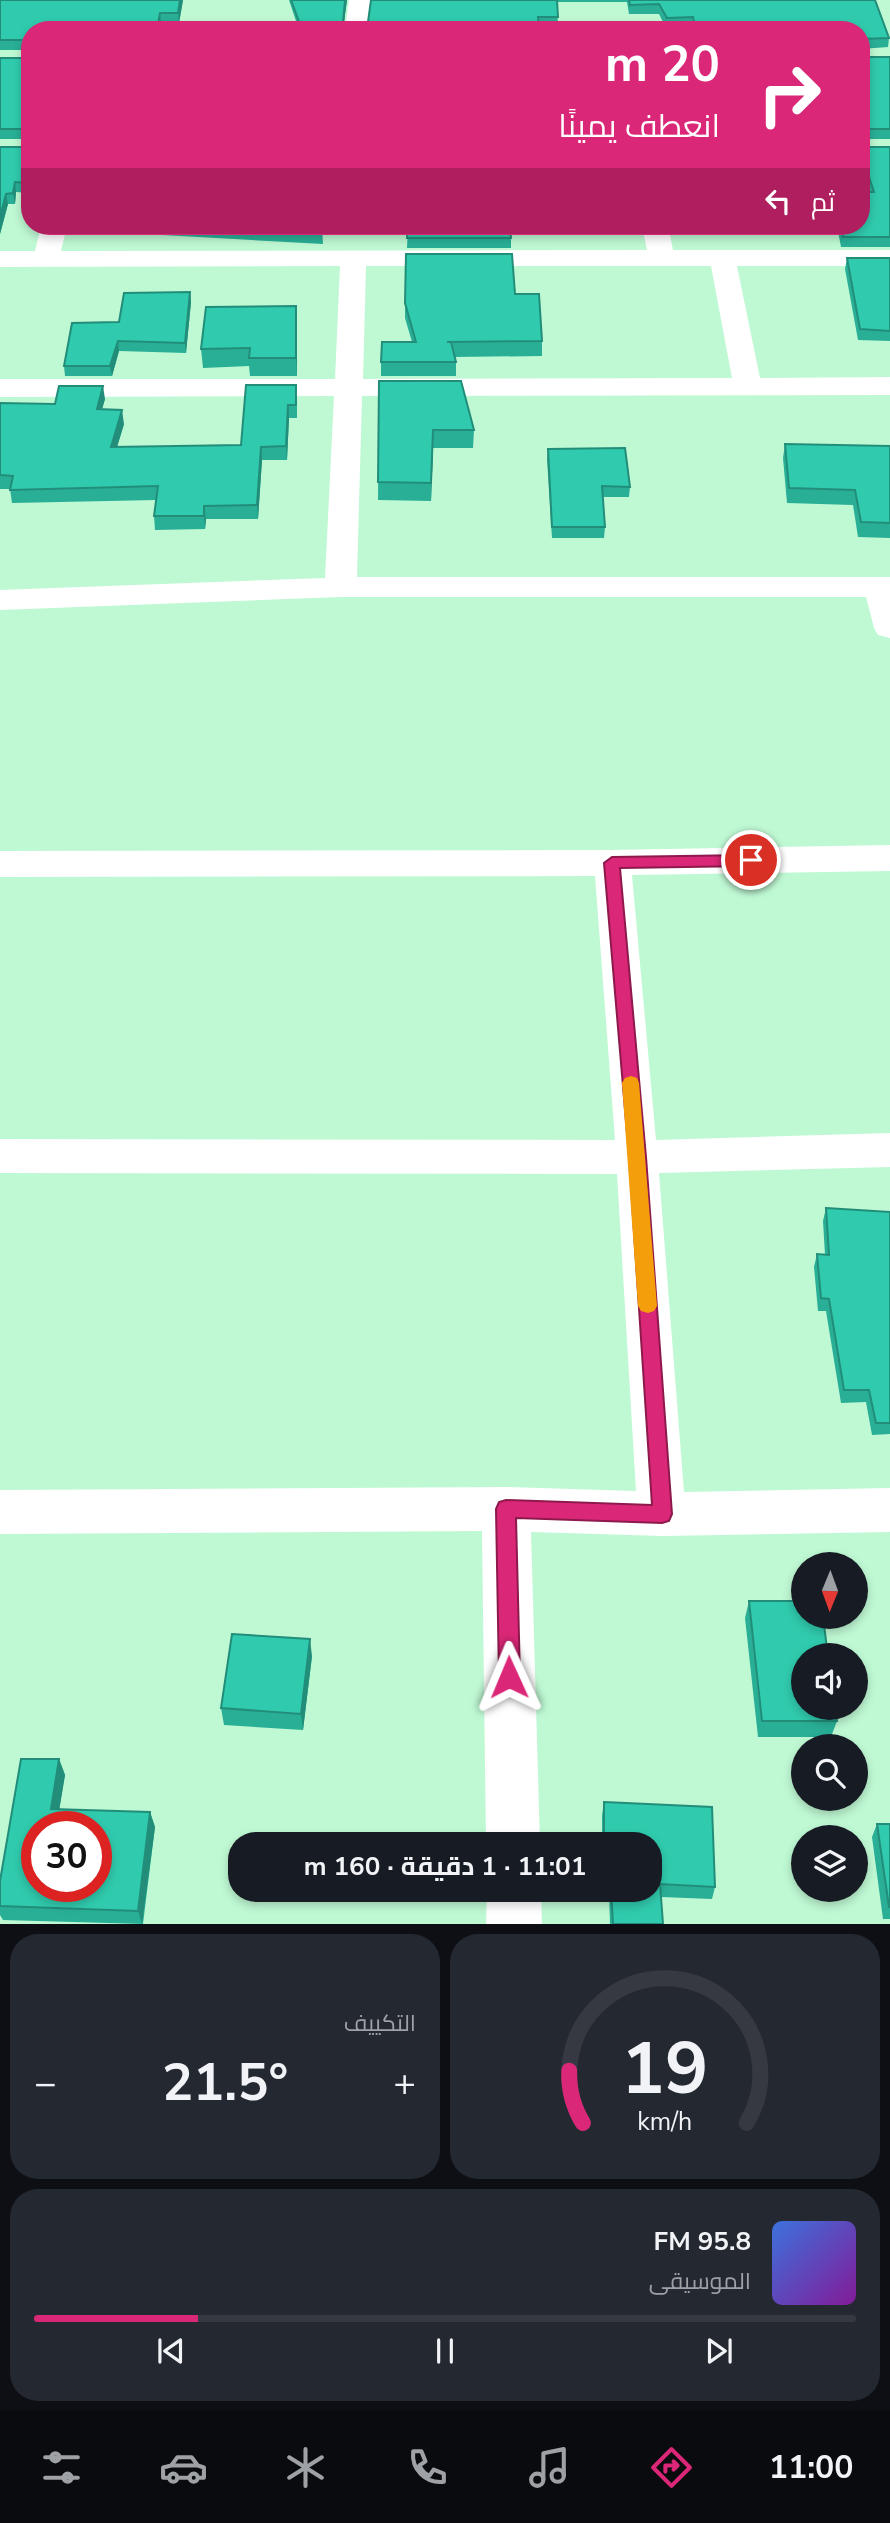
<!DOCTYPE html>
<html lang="ar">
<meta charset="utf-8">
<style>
body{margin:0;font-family:"Nunito Sans",Cairo,sans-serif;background:#242831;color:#f1f3f6;direction:rtl;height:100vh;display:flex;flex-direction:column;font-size:26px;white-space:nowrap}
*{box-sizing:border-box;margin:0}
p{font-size:23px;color:#9ea1a6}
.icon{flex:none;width:38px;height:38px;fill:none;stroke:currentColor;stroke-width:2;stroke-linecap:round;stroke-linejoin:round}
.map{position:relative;height:1924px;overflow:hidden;direction:ltr}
.panel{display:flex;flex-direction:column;gap:10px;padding:10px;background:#0d0f14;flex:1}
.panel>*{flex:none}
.banner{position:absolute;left:21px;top:21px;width:849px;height:214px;border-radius:28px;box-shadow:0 4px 10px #0003;direction:rtl;background:#db2777;color:#fff;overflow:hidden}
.needle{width:46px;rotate:181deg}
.fabs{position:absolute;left:791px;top:1552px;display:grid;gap:14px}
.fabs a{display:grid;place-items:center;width:77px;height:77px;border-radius:50%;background:#171b24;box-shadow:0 4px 10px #0003;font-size:35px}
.speed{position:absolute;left:21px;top:1811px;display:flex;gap:14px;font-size:35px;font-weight:700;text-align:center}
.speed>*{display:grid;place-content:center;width:91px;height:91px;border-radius:50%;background:#171b24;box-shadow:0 4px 10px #0003;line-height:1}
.speed .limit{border:10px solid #d22;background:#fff;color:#111}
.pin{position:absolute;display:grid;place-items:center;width:60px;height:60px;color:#fff;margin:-30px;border:4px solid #fff;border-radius:50%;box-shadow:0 2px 7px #0007}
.me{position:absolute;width:77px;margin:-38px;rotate:359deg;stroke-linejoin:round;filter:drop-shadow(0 0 5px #0008)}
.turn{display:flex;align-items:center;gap:24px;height:147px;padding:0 35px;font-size:32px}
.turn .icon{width:91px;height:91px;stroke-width:2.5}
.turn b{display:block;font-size:49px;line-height:60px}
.then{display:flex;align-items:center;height:66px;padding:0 35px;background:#0003;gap:14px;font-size:26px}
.big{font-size:52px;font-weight:700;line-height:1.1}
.panel .widget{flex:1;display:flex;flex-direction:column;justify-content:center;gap:10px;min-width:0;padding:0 24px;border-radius:28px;background:#242831}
.panel .dial{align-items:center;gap:0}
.dial svg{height:182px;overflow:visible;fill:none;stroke:#363941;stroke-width:7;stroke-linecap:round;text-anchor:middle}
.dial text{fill:#f1f3f6;stroke:none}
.song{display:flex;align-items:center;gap:21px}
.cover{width:84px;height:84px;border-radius:10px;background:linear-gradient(135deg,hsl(220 70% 55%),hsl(290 70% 35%))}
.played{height:7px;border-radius:4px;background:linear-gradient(90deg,#db2777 20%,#363941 20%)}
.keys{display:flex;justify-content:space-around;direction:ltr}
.heat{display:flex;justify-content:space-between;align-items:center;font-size:38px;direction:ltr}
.panel .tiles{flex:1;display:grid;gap:10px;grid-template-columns:1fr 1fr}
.widget:last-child{grid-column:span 2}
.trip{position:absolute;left:228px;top:1832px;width:434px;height:70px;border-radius:28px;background:#171b24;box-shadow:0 4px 10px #0003;font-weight:700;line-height:70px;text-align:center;direction:rtl}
.tabs{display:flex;height:112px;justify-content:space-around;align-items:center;background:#090b0e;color:#9ea1a6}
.tabs .icon{width:49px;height:49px}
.tabs .active{color:#db2777}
.tabs b{font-size:32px;color:#f1f3f6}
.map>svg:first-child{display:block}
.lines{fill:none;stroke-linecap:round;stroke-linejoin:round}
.minor{fill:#fff;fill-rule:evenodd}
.wall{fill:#29af96}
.shaded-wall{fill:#228e7a}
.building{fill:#30cbae;stroke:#228e7a;stroke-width:2;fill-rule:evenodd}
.route{fill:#db2777;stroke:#8e194d;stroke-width:2}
.slow{fill:#f59e0b}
</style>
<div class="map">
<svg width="890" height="1925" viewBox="0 0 890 1925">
<rect width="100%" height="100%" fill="#bff9d4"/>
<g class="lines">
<path class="minor" d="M 349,0 L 371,0 L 367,30 L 345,30 Z
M 41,226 L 67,226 L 61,251 L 647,250 L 642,226 L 668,226 L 673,250 L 890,250 L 890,266 L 737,266 L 760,378 L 890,377 L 890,395 L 362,396 L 357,577 L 890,577 L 890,638 L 878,635 L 874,628 L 866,597 L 341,597 L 0,610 L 0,590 L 325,578 L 334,396 L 0,397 L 0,379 L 335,379 L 340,266 L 0,267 L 0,251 L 35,251 ZM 366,266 L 711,266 L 732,378 L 363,379 Z
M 890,845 L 890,871 L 632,875 L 656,1140 L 890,1133 L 890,1167 L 659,1173 L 684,1492 L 890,1488 L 890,1532 L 662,1536 L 531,1532 L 540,1844 L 486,1844 L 482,1531 L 0,1534 L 0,1490 L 506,1487 L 636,1491 L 617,1174 L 0,1173 L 0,1139 L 615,1140 L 595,876 L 0,877 L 0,851 L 612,850 Z
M 487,1890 L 541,1890 L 542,1925 L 486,1925 Z"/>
</g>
<path class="wall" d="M 0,0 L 183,0 L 179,23 L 161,23 L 160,30 L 30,30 L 30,50 L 0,50 Z
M 289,0 L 347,0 L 344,22 L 368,22 L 371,0 L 875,0 L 889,38 L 888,47 L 861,49 L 861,30 L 693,30 L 692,26 L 666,28 L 659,14 L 629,14 L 627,2 L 557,2 L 558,27 L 539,27 L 539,30 L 270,30 L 298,27 Z
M 861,57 L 890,57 L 890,139 L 861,139 Z
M 0,58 L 30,58 L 30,139 L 0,139 Z
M 0,147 L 30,147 L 30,193 L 16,192 L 15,204 L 8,204 L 0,234 Z
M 861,147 L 890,147 L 890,247 L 841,247 L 837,226 L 861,226 L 869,192 L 861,168 Z
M 126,226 L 322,226 L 323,244 L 127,233 Z
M 408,226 L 547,226 L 547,234 L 511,233 L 511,248 L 407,248 Z
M 847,258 L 890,258 L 890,341 L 858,340 L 845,269 Z
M 190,292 L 191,302 L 186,353 L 119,351 L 112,376 L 65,376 L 64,366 L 119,322 Z
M 515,294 L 542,341 L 542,356 L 454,357 L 456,362 L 456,376 L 381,376 L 381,362 L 412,342 L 405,318 L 405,303 Z
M 297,324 L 297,376 L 250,376 L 249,366 L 203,368 L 201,349 Z
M 379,381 L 474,430 L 473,448 L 433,448 L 431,501 L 378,500 Z
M 246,385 L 297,399 L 297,418 L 289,418 L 287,460 L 262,460 L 258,519 L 206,519 L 205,529 L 155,530 L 154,516 L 156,500 L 12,503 L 10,489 L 0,489 L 0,403 L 55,404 L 105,399 L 102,409 L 124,424 L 117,447 L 241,445 Z
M 785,444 L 890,446 L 890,538 L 858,537 L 853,505 L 787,503 L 783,458 Z
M 548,449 L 630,487 L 629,497 L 603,497 L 605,527 L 604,538 L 552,538 L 547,459 Z
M 826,1208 L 890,1212 L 890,1434 L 872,1435 L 866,1402 L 841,1403 L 826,1311 L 818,1311 L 814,1267 L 817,1254 L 825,1255 L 823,1221 Z
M 749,1601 L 837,1721 L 831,1737 L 758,1737 L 745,1618 Z
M 312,1656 L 303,1730 L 224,1725 L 221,1708 Z
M 59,1759 L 65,1775 L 59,1809 L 150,1812 L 155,1827 L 143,1924 L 3,1920 L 0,1915 L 0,1881 Z
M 604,1802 L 715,1887 L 712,1899 L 661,1897 L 663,1924 L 610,1924 L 609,1894 L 602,1894 L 602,1890 L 649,1890 L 649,1844 L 602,1844 L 602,1815 Z
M 877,1824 L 890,1824 L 890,1919 L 883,1919 L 872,1837 Z"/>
<path class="shaded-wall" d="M 180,0 L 183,0 L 179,23 L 178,13 Z
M 345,0 L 347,0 L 343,30 L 343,22 Z
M 160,13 L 161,23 L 160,30 L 157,30 Z
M 15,182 L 16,192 L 15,204 L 13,193 Z
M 6,194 L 8,204 L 0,234 L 0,217 Z
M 190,292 L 191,302 L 186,353 L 185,343 Z
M 296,306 L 297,324 L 297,376 L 296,358 Z
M 118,341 L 119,351 L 112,376 L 110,366 Z
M 103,386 L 105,399 L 98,423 L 97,409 Z
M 288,405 L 289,418 L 287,460 L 286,446 Z
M 122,410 L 124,424 L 113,460 L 111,447 Z
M 433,430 L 433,448 L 431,501 L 431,483 Z
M 261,447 L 262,460 L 258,519 L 257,505 Z
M 204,506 L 206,519 L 205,529 L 204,516 Z
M 310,1639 L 312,1656 L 303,1730 L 301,1714 Z
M 59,1759 L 65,1775 L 57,1824 L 51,1809 Z
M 150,1812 L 155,1827 L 142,1924 L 138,1911 Z"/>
<path class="building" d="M 0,0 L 180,0 L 178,13 L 160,13 L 157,29 L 30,30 L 30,40 L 0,40 Z
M 291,0 L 345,0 L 343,22 L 368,22 L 371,0 L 557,0 L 558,17 L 538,17 L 539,27 L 529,27 L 530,30 L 270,30 L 271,26 L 301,27 Z
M 629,0 L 875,0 L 889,38 L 861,39 L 861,30 L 696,30 L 693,17 L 667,18 L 659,4 L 630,5 Z
M 861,57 L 890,57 L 890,129 L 861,129 Z
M 0,58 L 30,58 L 30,129 L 0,129 Z
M 0,147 L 30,147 L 30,183 L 15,182 L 13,193 L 6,194 L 0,217 Z
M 861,147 L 890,147 L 890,237 L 843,237 L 841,226 L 861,226 L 861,192 L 874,192 L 861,153 Z
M 187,226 L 322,226 L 322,234 Z
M 408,226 L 510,226 L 511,238 L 407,238 Z
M 406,254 L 512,254 L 515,294 L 539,294 L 542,341 L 447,342 L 451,342 L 456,362 L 381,362 L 382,342 L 416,342 L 405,303 Z
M 847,258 L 890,258 L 890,331 L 860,329 Z
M 190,292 L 185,343 L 118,341 L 110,366 L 64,366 L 72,323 L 119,322 L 124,293 Z
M 296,306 L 296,358 L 249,358 L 250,348 L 201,349 L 206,307 Z
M 379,381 L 461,381 L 474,430 L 433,430 L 431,483 L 378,482 Z
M 246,385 L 296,385 L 296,405 L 288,405 L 286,446 L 261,447 L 257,505 L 204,506 L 204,516 L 154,516 L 158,486 L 10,490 L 13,476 L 0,475 L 0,403 L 55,404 L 59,386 L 103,386 L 97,409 L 122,410 L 111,447 L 241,445 Z
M 785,444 L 890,446 L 890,523 L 861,522 L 855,490 L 789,488 Z
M 625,448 L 630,487 L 602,486 L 605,527 L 552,527 L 548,449 Z
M 826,1208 L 890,1212 L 890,1423 L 876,1423 L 869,1390 L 844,1390 L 829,1299 L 821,1298 L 817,1254 L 829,1255 Z
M 749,1601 L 803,1601 L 803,1617 L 823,1617 L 828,1656 L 803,1656 L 803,1708 L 835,1708 L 837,1721 L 762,1721 Z
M 232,1634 L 310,1639 L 301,1714 L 221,1708 Z
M 21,1759 L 59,1759 L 51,1809 L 150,1812 L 138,1911 L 0,1906 L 0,1881 ZM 37,1827 L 96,1827 L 96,1886 L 37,1886 Z
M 604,1802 L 712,1807 L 715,1887 L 660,1884 L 663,1924 L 613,1924 L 611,1890 L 649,1890 L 649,1844 L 604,1844 Z
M 877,1824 L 890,1824 L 890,1907 L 889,1907 Z"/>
<path class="route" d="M 751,855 L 759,860 L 751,866 L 620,868 L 646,1157 L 672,1514 L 669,1521 L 662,1523 L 516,1518 L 520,1677 L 517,1684 L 509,1687 L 502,1684 L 499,1677 L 496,1509 L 499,1502 L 506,1500 L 652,1505 L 629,1157 L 604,863 L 612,857 Z"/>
<path class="slow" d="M 631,1076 L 637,1078 L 639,1083 L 657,1306 L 654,1311 L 648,1313 L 641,1311 L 638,1306 L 622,1083 L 625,1078 Z"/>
</svg>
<div class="fabs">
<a><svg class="needle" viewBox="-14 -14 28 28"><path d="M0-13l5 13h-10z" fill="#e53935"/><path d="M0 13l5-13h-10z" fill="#9ea1a6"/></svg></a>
<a><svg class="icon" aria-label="sound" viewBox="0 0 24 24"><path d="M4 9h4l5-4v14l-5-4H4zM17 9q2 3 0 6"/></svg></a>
<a><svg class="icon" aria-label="search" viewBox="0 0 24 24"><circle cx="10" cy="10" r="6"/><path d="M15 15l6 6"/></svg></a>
<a><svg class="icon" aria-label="layers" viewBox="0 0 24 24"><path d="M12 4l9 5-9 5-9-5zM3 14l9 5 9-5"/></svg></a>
</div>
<div class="speed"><div class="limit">30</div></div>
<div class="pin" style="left:751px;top:860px;background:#d93025"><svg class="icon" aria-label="arrive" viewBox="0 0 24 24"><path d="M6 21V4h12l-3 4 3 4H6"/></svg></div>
<svg class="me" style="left:509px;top:1677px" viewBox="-20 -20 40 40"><path d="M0-17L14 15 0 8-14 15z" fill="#db2777" stroke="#fff" stroke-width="4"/></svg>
<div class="trip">11:01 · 1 دقيقة · 160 m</div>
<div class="banner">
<div class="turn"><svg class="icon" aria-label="right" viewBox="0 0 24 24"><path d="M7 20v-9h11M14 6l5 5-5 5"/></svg><div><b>20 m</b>انعطف يمينًا</div></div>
<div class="then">ثم<svg class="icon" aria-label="left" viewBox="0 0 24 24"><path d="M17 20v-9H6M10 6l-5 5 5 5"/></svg></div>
</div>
</div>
<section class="panel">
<div class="tiles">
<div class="widget dial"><svg viewBox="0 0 100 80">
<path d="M14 69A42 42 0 1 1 86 69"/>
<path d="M14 69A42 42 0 0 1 8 46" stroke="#db2777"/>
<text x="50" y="56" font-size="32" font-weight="700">19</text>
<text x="50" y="72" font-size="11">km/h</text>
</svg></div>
<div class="widget"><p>التكييف</p>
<div class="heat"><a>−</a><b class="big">21.5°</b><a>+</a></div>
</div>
<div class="widget">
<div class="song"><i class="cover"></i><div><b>95.8 FM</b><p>الموسيقى</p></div></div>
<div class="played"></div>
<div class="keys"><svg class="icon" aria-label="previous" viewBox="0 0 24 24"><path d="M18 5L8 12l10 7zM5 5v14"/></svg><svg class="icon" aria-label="pause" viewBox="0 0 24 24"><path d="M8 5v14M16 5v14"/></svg><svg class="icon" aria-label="next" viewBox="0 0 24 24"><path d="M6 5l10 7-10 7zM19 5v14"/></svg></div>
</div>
</div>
</section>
<nav class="tabs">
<b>11:00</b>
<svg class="icon active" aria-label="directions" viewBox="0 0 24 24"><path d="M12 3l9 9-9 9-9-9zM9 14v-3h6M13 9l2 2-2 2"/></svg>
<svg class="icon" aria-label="music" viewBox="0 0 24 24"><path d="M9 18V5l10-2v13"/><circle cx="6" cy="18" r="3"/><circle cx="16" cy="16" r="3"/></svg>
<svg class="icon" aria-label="phone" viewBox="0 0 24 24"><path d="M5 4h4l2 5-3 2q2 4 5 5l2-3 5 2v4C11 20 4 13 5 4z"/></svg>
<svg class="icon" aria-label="climate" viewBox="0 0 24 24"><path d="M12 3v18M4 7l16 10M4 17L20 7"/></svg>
<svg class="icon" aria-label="car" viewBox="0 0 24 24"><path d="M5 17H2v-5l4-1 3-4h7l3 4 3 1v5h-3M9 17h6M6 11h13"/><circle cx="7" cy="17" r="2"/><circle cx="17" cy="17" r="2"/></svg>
<svg class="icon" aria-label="filters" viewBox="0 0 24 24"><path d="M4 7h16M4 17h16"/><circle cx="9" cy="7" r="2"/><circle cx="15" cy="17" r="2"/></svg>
</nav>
